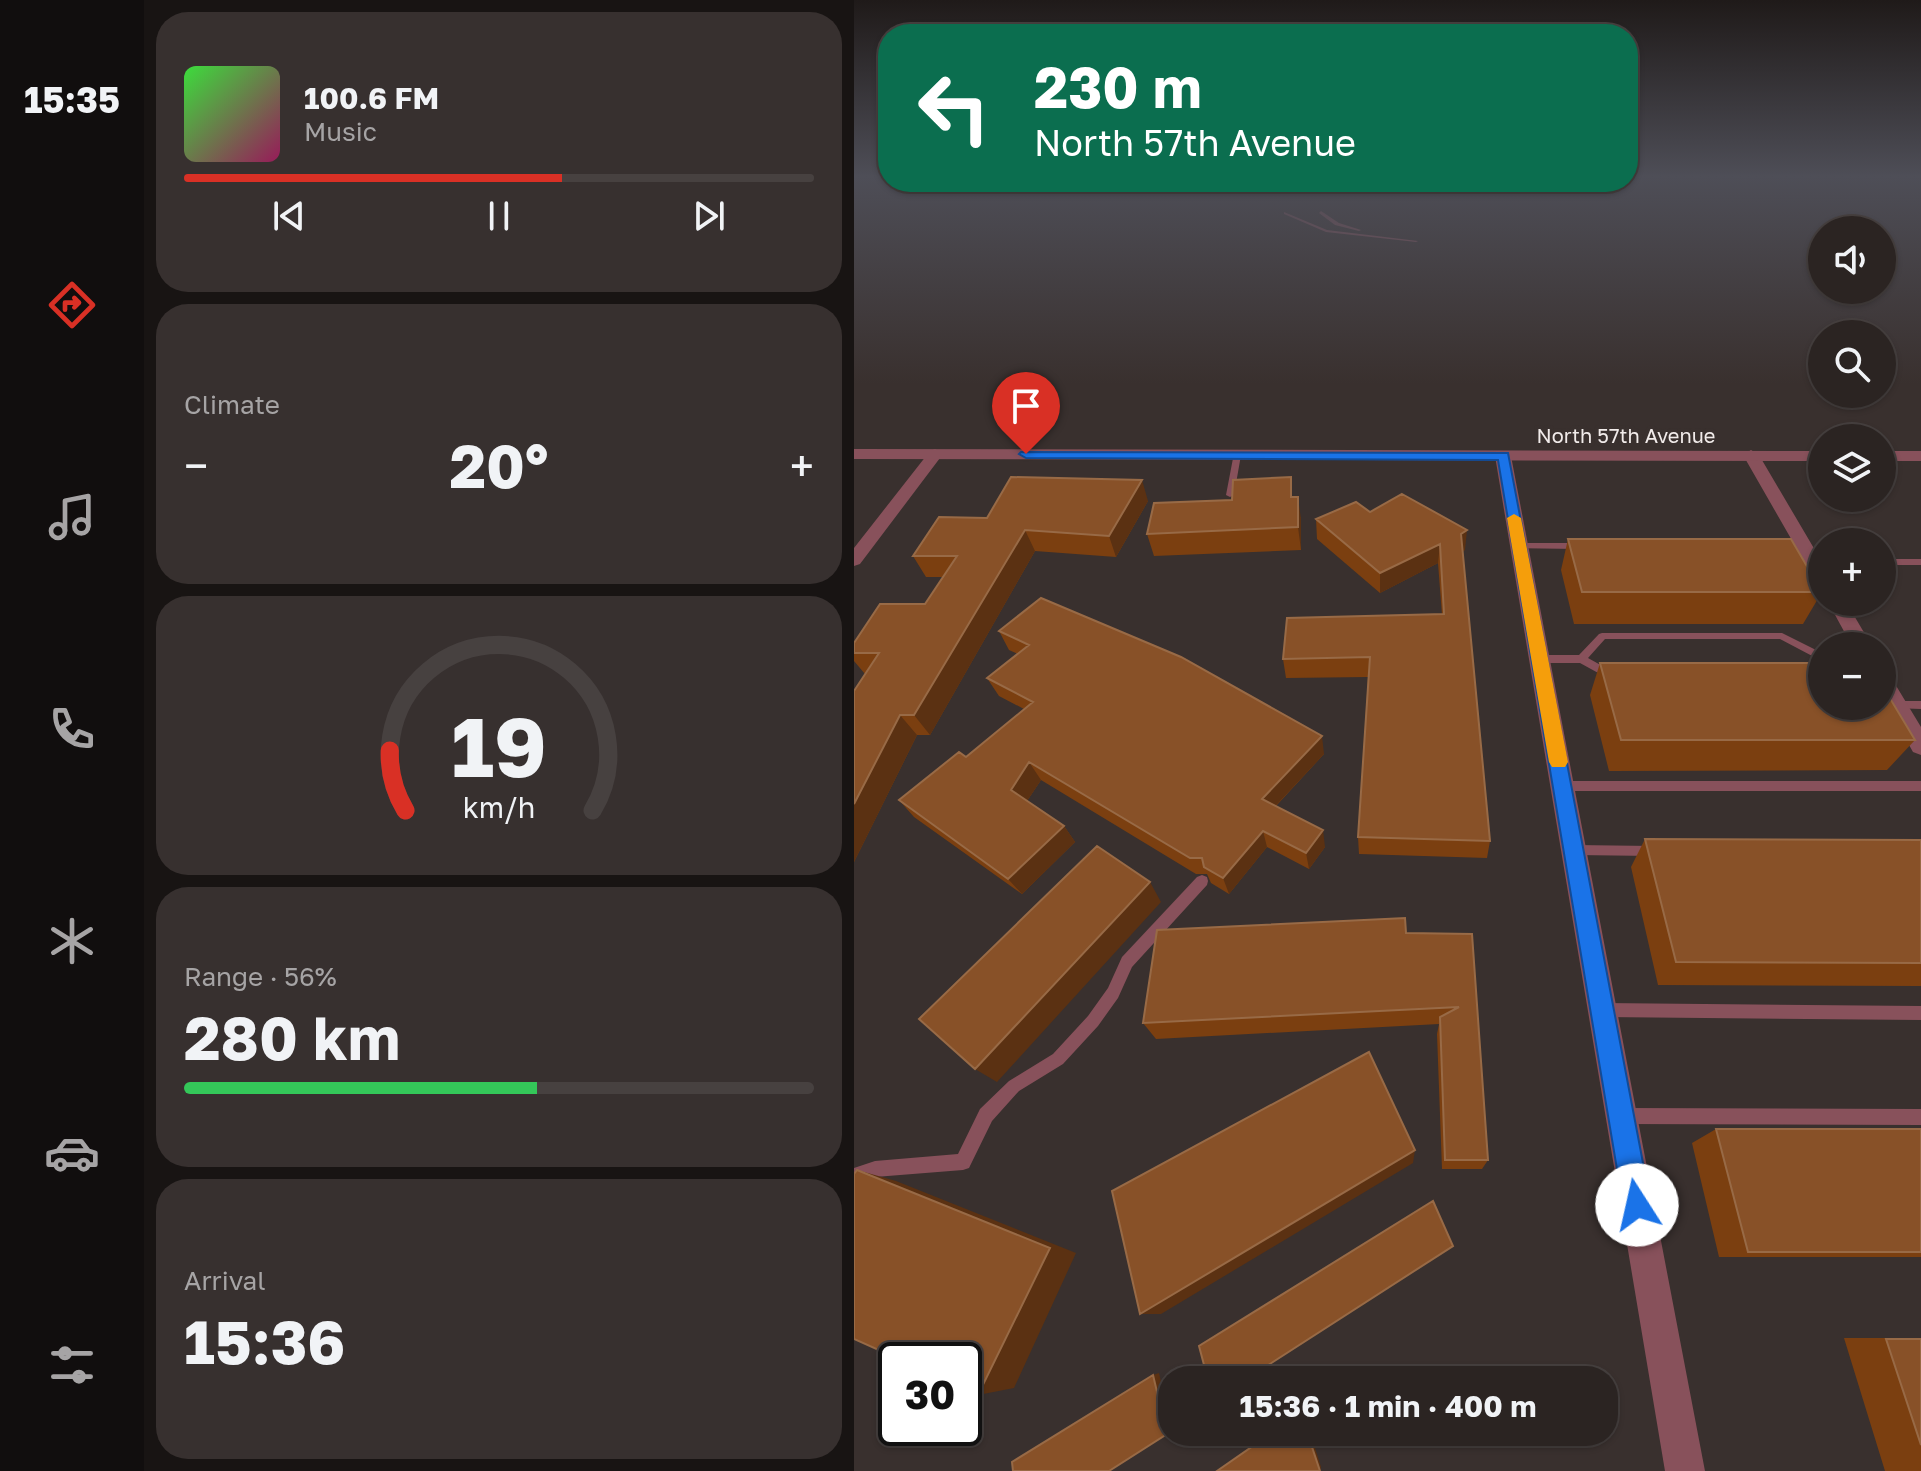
<!DOCTYPE html>
<meta charset="utf-8">
<style>
body{margin:0;font-family:"Golos Text",sans-serif;background:#37302f;color:#f1f3f6;height:100vh;display:flex;flex-direction:column;font-size:30px;white-space:nowrap}
*{box-sizing:border-box;margin:0}
p{font-size:26px;color:#a6a4a5}
.icon{flex:none;width:44px;height:44px;fill:none;stroke:currentColor;stroke-width:2;stroke-linecap:round;stroke-linejoin:round}
.map{position:relative;flex:1;overflow:hidden}
.drawer{display:flex;flex-direction:column;gap:12px;padding:12px;background:#181413;width:710px}
.drawer>*{flex:none}
.guide{position:absolute;left:24px;top:24px;width:760px;height:168px;border-radius:32px;box-shadow:0 2px 6px #0004,0 0 0 2px #474140;background:#0b6e4f;color:#fff;overflow:hidden}
.tools{position:absolute;left:954px;top:216px;display:grid;gap:16px}
.tools a{display:grid;place-items:center;width:88px;height:88px;border-radius:50%;background:#2b2422;box-shadow:0 2px 6px #0004,0 0 0 2px #474140;font-size:40px}
.speed{position:absolute;left:24px;top:1342px;display:flex;gap:16px;font-size:40px;font-weight:700;text-align:center}
.speed>*{display:grid;place-content:center;width:104px;height:104px;border-radius:50%;background:#2b2422;box-shadow:0 2px 6px #0004,0 0 0 2px #474140;line-height:1}
.speed .limit{border:4px solid #111;border-radius:12px;background:#fff;color:#111}
.pin{position:absolute;display:grid;place-items:center;width:68px;height:68px;color:#fff;margin:-82px -34px;border-radius:50% 50% 50% 0;rotate:-45deg;box-shadow:0 0 8px #0007}
.pin .icon{rotate:45deg}
.me{position:absolute;width:88px;margin:-44px;rotate:350deg;stroke-linejoin:round;filter:drop-shadow(0 0 6px #0008)}
.turn{display:flex;align-items:center;gap:28px;height:168px;padding:0 24px;font-size:36px}
.turn .icon{width:104px;height:104px;stroke-width:2.5}
.turn b{display:block;font-size:56px;line-height:68px}
.big{font-size:60px;font-weight:700;line-height:1.1}
.drawer .tile{flex:1;display:flex;flex-direction:column;justify-content:center;gap:12px;min-width:0;padding:0 28px;border-radius:32px;background:#37302f}
.drawer .dial{align-items:center;gap:0}
.dial svg{height:208px;overflow:visible;fill:none;stroke:#474140;stroke-width:7;stroke-linecap:round;text-anchor:middle}
.dial text{fill:#f1f3f6;stroke:none}
.song{display:flex;align-items:center;gap:24px}
.cover{width:96px;height:96px;border-radius:12px;background:linear-gradient(135deg,hsl(120 70% 55%),hsl(330 70% 35%))}
.played{height:8px;border-radius:4px;background:linear-gradient(90deg,#d93025 60%,#474140 60%)}
.keys{display:flex;justify-content:space-around;direction:ltr}
.heat{display:flex;justify-content:space-between;align-items:center;font-size:44px;direction:ltr}
.charge{height:12px;border-radius:6px;background:linear-gradient(90deg,#34c759 56%,#474140 0)}
.trip{position:absolute;left:304px;top:1366px;width:460px;height:80px;border-radius:32px;background:#2b2422;box-shadow:0 2px 6px #0004,0 0 0 2px #474140;font-weight:700;line-height:80px;text-align:center}
main{display:flex;flex:1;min-height:0}
.menu{display:flex;flex-direction:column;width:144px;justify-content:space-around;align-items:center;background:#110e0e;color:#a6a4a5}
.menu .icon{width:56px;height:56px}
.menu .current{color:#d93025}
.menu b{font-size:36px;color:#f1f3f6}
.map>svg:first-child{display:block}
.lines{fill:none;stroke-linecap:round;stroke-linejoin:round}
.service{fill:#88515b;fill-rule:evenodd}
.minor{fill:#88515b;fill-rule:evenodd}
.tertiary{fill:#88515b;fill-rule:evenodd}
.wall{fill:#7b3f10}
.shaded-wall{fill:#5b3112}
.building{fill:#885128;stroke:#986a46;stroke-width:2}
.route{fill:#1a73e8;stroke:#114b97;stroke-width:2}
.slow{fill:#f59e0b}
.labels{text-anchor:middle;stroke-width:8;stroke-linejoin:round;paint-order:stroke}
.far-street-label{font-size:20px;fill:#f1ebea;stroke:#39302e}
</style>
<main>
<nav class="menu">
<b>15:35</b>
<svg class="icon current" aria-label="directions" viewBox="0 0 24 24"><path d="M12 3l9 9-9 9-9-9zM9 14v-3h6M13 9l2 2-2 2"/></svg>
<svg class="icon" aria-label="music" viewBox="0 0 24 24"><path d="M9 18V5l10-2v13"/><circle cx="6" cy="18" r="3"/><circle cx="16" cy="16" r="3"/></svg>
<svg class="icon" aria-label="phone" viewBox="0 0 24 24"><path d="M5 4h4l2 5-3 2q2 4 5 5l2-3 5 2v4C11 20 4 13 5 4z"/></svg>
<svg class="icon" aria-label="climate" viewBox="0 0 24 24"><path d="M12 3v18M4 7l16 10M4 17L20 7"/></svg>
<svg class="icon" aria-label="car" viewBox="0 0 24 24"><path d="M5 17H2v-5l4-1 3-4h7l3 4 3 1v5h-3M9 17h6M6 11h13"/><circle cx="7" cy="17" r="2"/><circle cx="17" cy="17" r="2"/></svg>
<svg class="icon" aria-label="filters" viewBox="0 0 24 24"><path d="M4 7h16M4 17h16"/><circle cx="9" cy="7" r="2"/><circle cx="15" cy="17" r="2"/></svg>
</nav>
<section class="drawer">
<div class="tile">
<div class="song"><i class="cover"></i><div><b>100.6 FM</b><p>Music</p></div></div>
<div class="played"></div>
<div class="keys"><svg class="icon" aria-label="previous" viewBox="0 0 24 24"><path d="M18 5L8 12l10 7zM5 5v14"/></svg><svg class="icon" aria-label="pause" viewBox="0 0 24 24"><path d="M8 5v14M16 5v14"/></svg><svg class="icon" aria-label="next" viewBox="0 0 24 24"><path d="M6 5l10 7-10 7zM19 5v14"/></svg></div>
</div>
<div class="tile"><p>Climate</p>
<div class="heat"><a>−</a><b class="big">20°</b><a>+</a></div>
</div>
<div class="tile dial"><svg viewBox="0 0 100 80">
<path d="M14 69A42 42 0 1 1 86 69"/>
<path d="M14 69A42 42 0 0 1 8 46" stroke="#d93025"/>
<text x="50" y="56" font-size="32" font-weight="700">19</text>
<text x="50" y="72" font-size="11">km/h</text>
</svg></div>
<div class="tile"><p>Range · 56%</p><b class="big">280 km</b><div class="charge"></div></div>
<div class="tile"><p>Arrival</p><b class="big">15:36</b></div>
</section>
<div class="map">
<svg width="1067" height="1471" viewBox="0 0 1067 1471">
<rect width="100%" height="100%" fill="#39302e"/>
<g class="lines">
<path class="service" d="M 467,211 L 485,223 L 507,230 L 505,231 L 481,225 L 465,213 Z
M 430,212 L 473,230 L 564,241 L 562,242 L 472,232 L 430,214 Z
M 380,453 L 387,455 L 380,495 L 376,497 L 372,495 Z
M 665,543 L 725,543 L 729,546 L 725,549 L 662,548 L 662,544 Z
M 1028,559 L 1067,559 L 1067,565 L 1028,565 Z
M 748,633 L 928,633 L 968,653 L 968,665 L 958,677 L 950,677 L 949,674 L 962,658 L 926,639 L 751,639 L 734,658 L 761,673 L 762,676 L 757,680 L 726,663 L 686,663 L 681,659 L 686,655 L 725,655 L 745,634 Z
M 1043,701 L 1067,701 L 1067,709 L 1039,708 L 1038,705 L 1039,702 Z
M 709,781 L 1067,781 L 1067,791 L 709,791 L 705,789 L 703,786 L 705,783 Z
M 721,845 L 799,846 L 803,847 L 805,851 L 803,855 L 799,856 L 721,855 L 717,854 L 715,850 L 717,846 Z
M 348,875 L 353,877 L 354,881 L 353,885 L 278,967 L 264,998 L 244,1026 L 209,1064 L 165,1091 L 138,1121 L 115,1168 L 109,1170 L 21,1177 L 0,1184 L 0,1168 L 21,1161 L 104,1154 L 126,1109 L 155,1081 L 199,1054 L 234,1016 L 254,988 L 268,957 L 343,877 Z
M 749,1003 L 1067,1006 L 1067,1020 L 749,1017 L 744,1015 L 742,1010 L 744,1005 Z
M 768,1108 L 1067,1109 L 1067,1125 L 768,1124 L 762,1122 L 760,1116 L 762,1110 Z"/>
<path class="minor" d="M 81,449 L 89,454 L 6,564 L 0,566 L 0,548 L 76,451 Z
M 897,450 L 905,455 L 968,562 L 968,583 L 959,577 L 889,455 Z
M 649,451 L 657,456 L 851,1471 L 811,1471 L 641,456 Z
M 974,602 L 992,602 L 1018,646 L 998,646 Z
M 1028,672 L 1035,674 L 1067,727 L 1067,755 L 1059,752 L 1028,697 Z"/>
<path class="tertiary" d="M 0,449 L 968,451 L 968,461 L 0,459 Z
M 1028,451 L 1067,451 L 1067,461 L 1028,461 Z"/>
</g>
<path class="wall" d="M 439,497 L 447,519 L 447,550 L 300,556 L 293,534 Z
M 294,501 L 262,557 L 181,551 L 76,735 L 63,735 L 0,862 L 0,691 L 11,674 L 0,661 L 0,643 L 71,604 L 89,577 L 72,577 L 59,556 L 133,518 Z
M 462,519 L 611,550 L 608,551 L 636,841 L 633,858 L 505,854 L 504,837 L 514,677 L 432,678 L 429,659 L 588,615 L 584,563 L 526,593 L 463,539 Z
M 714,539 L 968,592 L 949,624 L 720,624 L 707,570 Z
M 145,631 L 470,754 L 422,806 L 471,847 L 455,869 L 413,847 L 375,894 L 357,883 L 353,874 L 342,874 L 187,780 L 173,801 L 210,826 L 221,842 L 168,894 L 60,817 L 45,800 L 112,757 L 170,709 L 145,696 L 133,678 L 164,654 L 155,650 Z
M 746,663 L 1061,740 L 1033,770 L 755,771 L 736,695 Z
M 791,839 L 1067,840 L 1067,986 L 804,985 L 777,867 Z
M 552,933 L 618,934 L 634,1160 L 628,1169 L 588,1169 L 583,1034 L 585,1024 L 302,1039 L 289,1023 Z
M 862,1129 L 1067,1129 L 1067,1257 L 865,1257 L 838,1143 Z
M 990,1338 L 1067,1338 L 1067,1471 L 1031,1471 Z"/>
<path class="shaded-wall" d="M 288,480 L 294,501 L 262,557 L 255,536 Z
M 444,497 L 447,519 L 447,550 L 444,527 Z
M 171,530 L 181,551 L 76,735 L 60,715 Z
M 613,530 L 611,550 L 605,553 L 607,534 Z
M 586,544 L 584,563 L 526,593 L 526,573 Z
M 46,715 L 63,735 L 0,862 L 0,804 Z
M 468,736 L 470,754 L 412,816 L 408,799 Z
M 175,762 L 187,780 L 169,807 L 157,790 Z
M 210,826 L 221,842 L 168,894 L 154,879 Z
M 469,830 L 471,847 L 455,869 L 452,853 Z
M 409,831 L 413,847 L 375,894 L 369,878 Z
M 296,882 L 307,902 L 143,1082 L 121,1069 Z
M 561,1150 L 559,1163 L 307,1314 L 286,1314 Z
M 3,1170 L 42,1181 L 222,1253 L 160,1388 L 124,1395 Z
M 305,1373 L 318,1431 L 256,1471 L 299,1375 Z
M 453,1432 L 456,1432 L 467,1467 L 466,1471 Z"/>
<path class="building" d="M 157,477 L 288,480 L 255,536 L 171,530 L 60,715 L 46,715 L 0,804 L 0,691 L 25,653 L 0,653 L 0,643 L 26,604 L 71,604 L 103,556 L 59,556 L 85,517 L 133,518 Z
M 437,477 L 437,497 L 444,497 L 444,527 L 293,534 L 300,503 L 378,500 L 379,480 Z
M 548,494 L 613,530 L 607,534 L 636,841 L 504,837 L 516,657 L 429,659 L 433,618 L 590,614 L 586,544 L 526,573 L 462,519 L 502,502 L 516,512 Z
M 714,539 L 937,539 L 968,592 L 728,592 Z
M 187,598 L 327,657 L 468,736 L 408,799 L 469,830 L 452,853 L 409,831 L 369,878 L 350,867 L 348,858 L 336,858 L 175,762 L 157,790 L 210,826 L 154,879 L 45,800 L 105,752 L 112,757 L 179,702 L 133,678 L 175,645 L 145,631 Z
M 746,663 L 968,663 L 968,706 L 1028,706 L 1028,685 L 1061,740 L 767,740 Z
M 791,839 L 1067,840 L 1067,963 L 822,962 Z
M 243,846 L 296,882 L 121,1069 L 65,1019 Z
M 551,918 L 552,933 L 618,934 L 634,1160 L 591,1160 L 586,1017 L 605,1007 L 289,1023 L 303,930 Z
M 515,1052 L 561,1150 L 286,1314 L 258,1191 Z
M 862,1129 L 1067,1129 L 1067,1252 L 894,1252 Z
M 3,1170 L 196,1248 L 124,1395 L 110,1388 L 110,1360 L 47,1360 L 0,1339 L 0,1174 Z
M 579,1201 L 599,1246 L 391,1380 L 354,1380 L 345,1346 Z
M 1032,1339 L 1067,1339 L 1067,1445 Z
M 299,1375 L 313,1434 L 255,1471 L 159,1471 L 158,1462 Z
M 419,1432 L 453,1432 L 466,1471 L 363,1471 Z"/>
<linearGradient id="sky" x2="0" y2="1"><stop stop-color="#1f1a19"/><stop offset="0.46" stop-color="#4e4e57"/><stop offset="1" stop-color="#4e4e57" stop-opacity="0"/></linearGradient>
<rect width="1067" height="384" fill="url(#sky)"/>
<path class="route" d="M 167,452 L 654,453 L 797,1205 L 793,1215 L 783,1219 L 773,1215 L 769,1205 L 644,460 L 172,458 L 165,454 Z"/>
<path class="slow" d="M 660,514 L 667,518 L 714,762 L 711,767 L 698,767 L 695,762 L 653,518 Z"/>
<g class="labels">
<g class="far-street-label">
<text x="772" y="443">North 57th Avenue</text>
</g>
</g>
</svg>
<div class="tools">
<a><svg class="icon" aria-label="sound" viewBox="0 0 24 24"><path d="M4 9h4l5-4v14l-5-4H4zM17 9q2 3 0 6"/></svg></a>
<a><svg class="icon" aria-label="search" viewBox="0 0 24 24"><circle cx="10" cy="10" r="6"/><path d="M15 15l6 6"/></svg></a>
<a><svg class="icon" aria-label="layers" viewBox="0 0 24 24"><path d="M12 4l9 5-9 5-9-5zM3 14l9 5 9-5"/></svg></a>
<a>+</a>
<a>−</a>
</div>
<div class="speed"><div class="limit">30</div></div>
<div class="pin" style="left:172px;top:454px;background:#d93025"><svg class="icon" aria-label="arrive" viewBox="0 0 24 24"><path d="M6 21V4h12l-3 4 3 4H6"/></svg></div>
<svg class="me" style="left:783px;top:1205px" viewBox="-20 -20 40 40"><circle r="19" fill="#fff"/><path d="M0-13L10 11 0 6-10 11z" fill="#1a73e8"/></svg>
<div class="trip">15:36 · 1 min · 400 m</div>
<div class="guide">
<div class="turn"><svg class="icon" aria-label="left" viewBox="0 0 24 24"><path d="M17 20v-9H6M10 6l-5 5 5 5"/></svg><div><b>230 m</b>North 57th Avenue</div></div>
</div>
</div>
</main>
